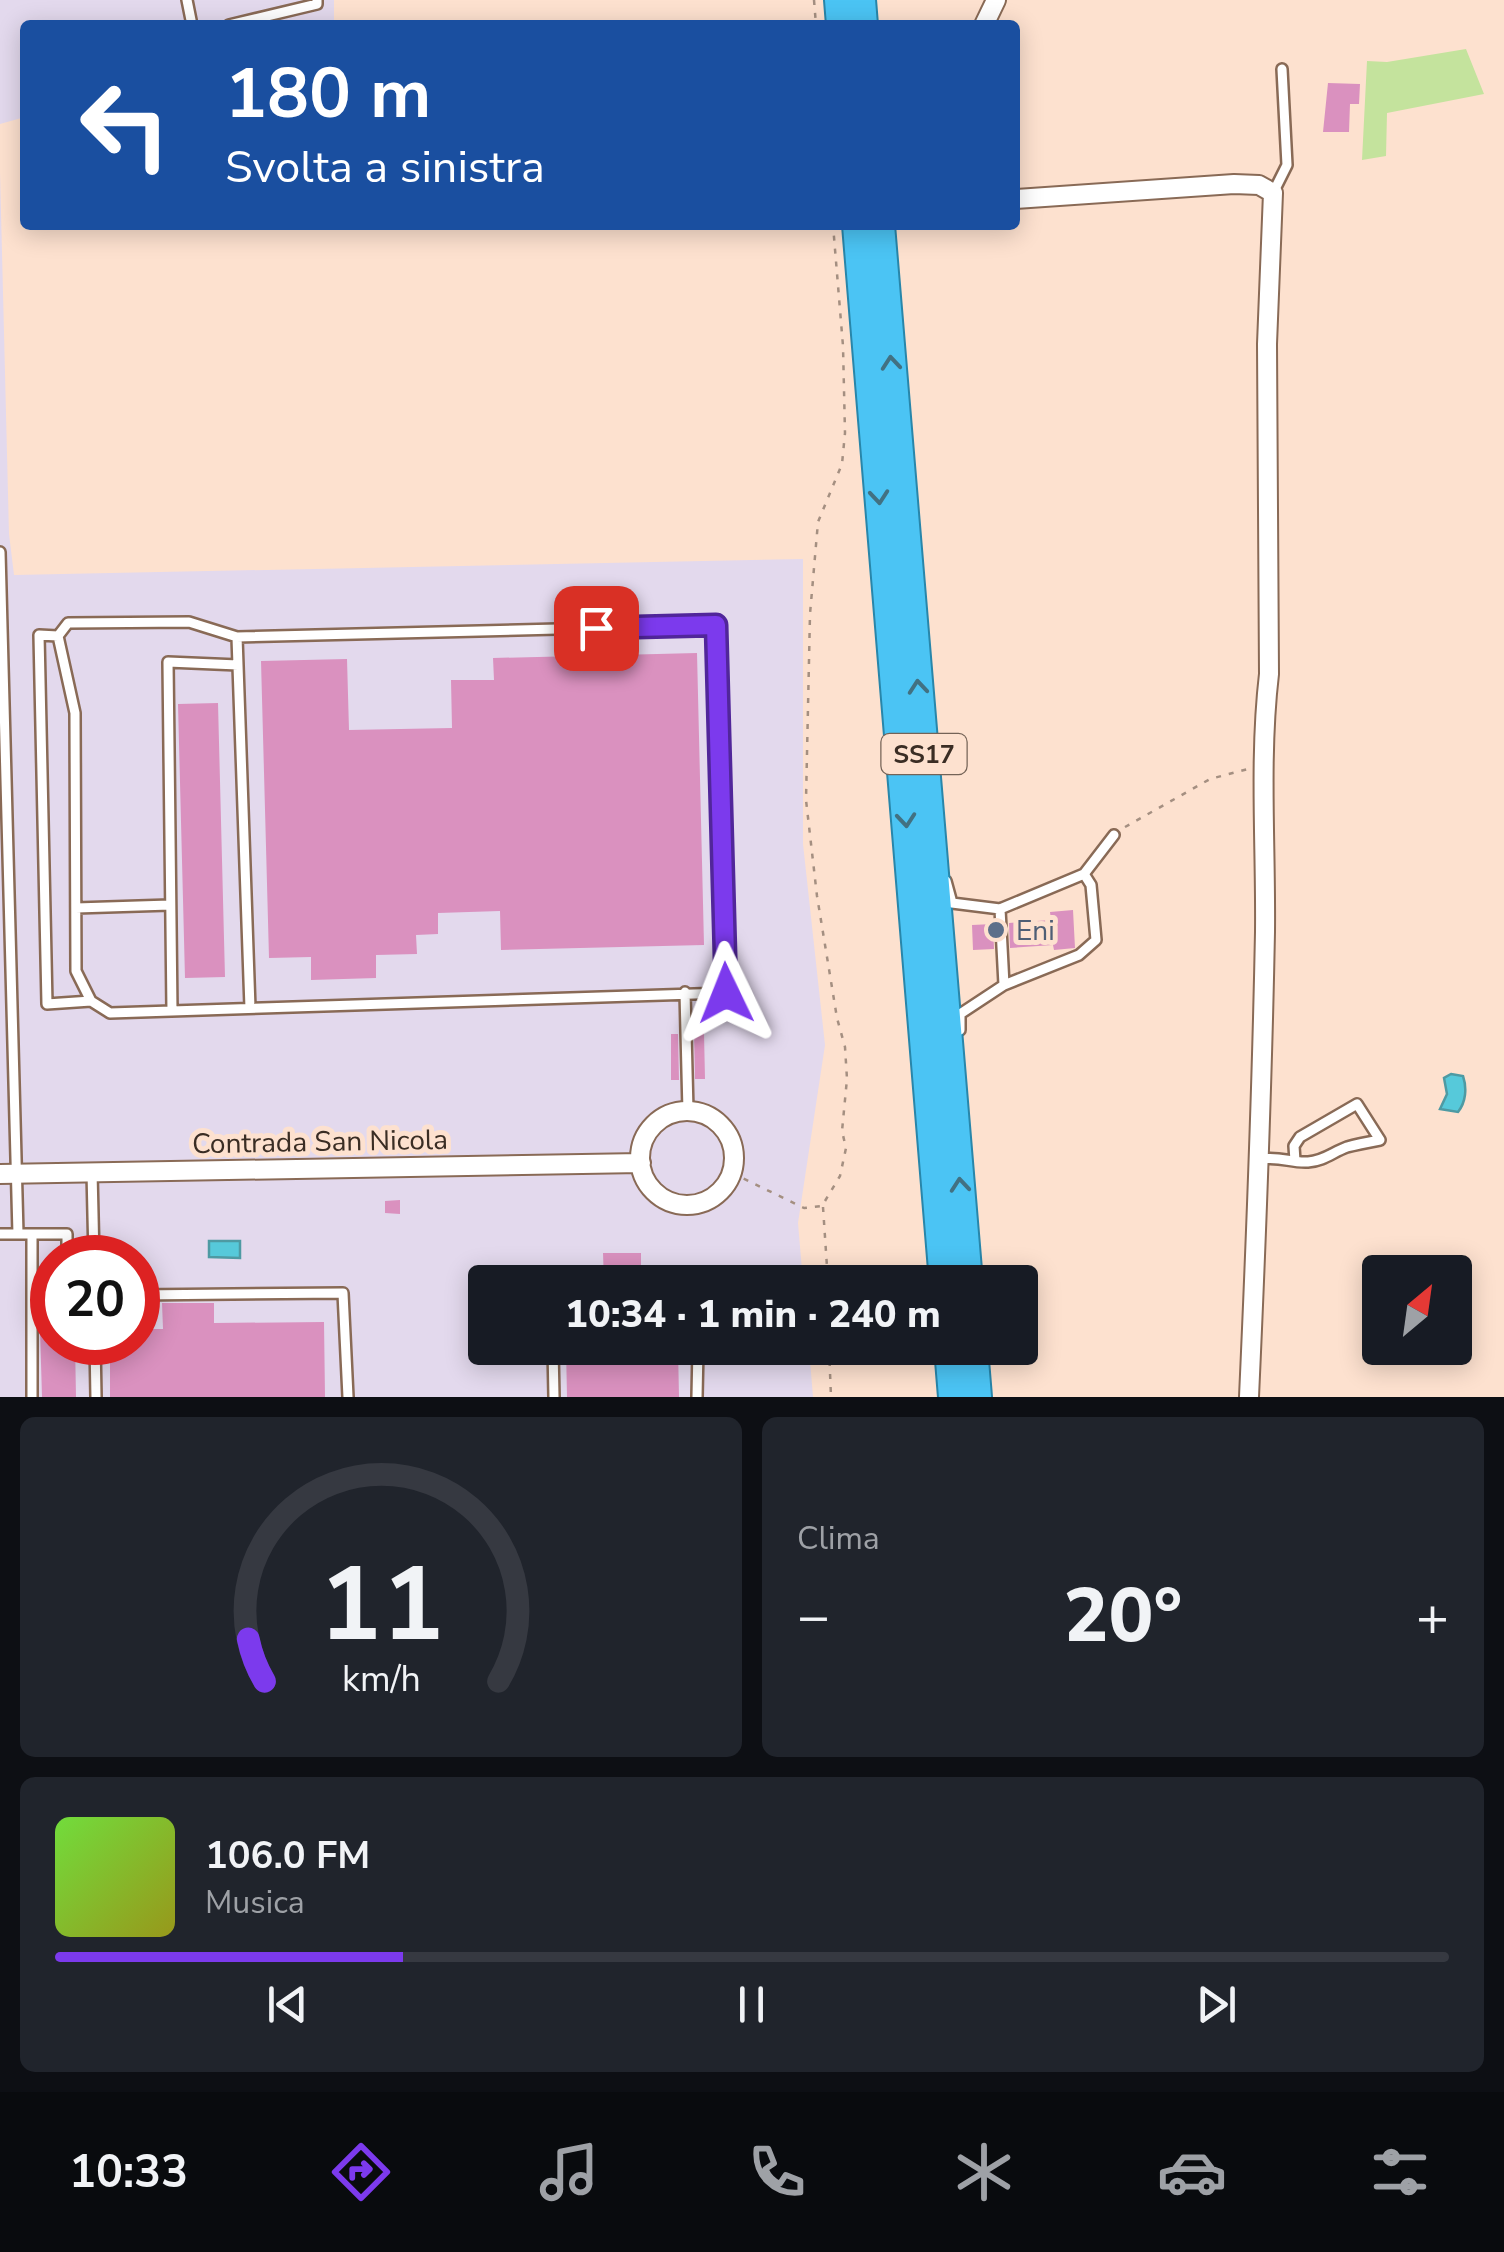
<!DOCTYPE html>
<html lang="it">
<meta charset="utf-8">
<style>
body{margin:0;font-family:"Nunito Sans",sans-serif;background:#20242c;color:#f1f3f6;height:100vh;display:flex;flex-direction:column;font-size:38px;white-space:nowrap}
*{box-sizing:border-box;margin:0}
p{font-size:32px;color:#9ea1a6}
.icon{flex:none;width:55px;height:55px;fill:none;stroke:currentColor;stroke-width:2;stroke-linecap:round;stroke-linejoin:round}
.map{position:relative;height:1397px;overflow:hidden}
.panel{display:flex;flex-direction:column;gap:20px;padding:20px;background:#0d0f14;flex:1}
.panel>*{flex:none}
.hud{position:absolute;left:20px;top:20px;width:1000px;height:210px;border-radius:10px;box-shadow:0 5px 25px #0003;background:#1a4fa0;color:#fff;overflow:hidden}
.needle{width:65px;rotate:29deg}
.controls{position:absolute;left:1362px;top:1255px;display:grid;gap:20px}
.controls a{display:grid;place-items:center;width:110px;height:110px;border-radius:10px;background:#171b24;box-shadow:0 5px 25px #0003;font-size:50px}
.speed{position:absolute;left:30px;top:1235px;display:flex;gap:20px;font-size:50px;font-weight:700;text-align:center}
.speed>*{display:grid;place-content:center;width:130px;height:130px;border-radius:50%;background:#171b24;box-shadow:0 5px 25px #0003;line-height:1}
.speed .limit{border:15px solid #d22;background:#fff;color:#111}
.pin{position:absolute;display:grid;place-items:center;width:85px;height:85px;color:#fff;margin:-42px;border-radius:20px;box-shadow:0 5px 15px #0006}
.me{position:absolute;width:110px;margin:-55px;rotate:358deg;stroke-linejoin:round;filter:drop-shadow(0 0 8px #0008)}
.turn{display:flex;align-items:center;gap:35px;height:210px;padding:0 40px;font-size:45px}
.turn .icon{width:130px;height:130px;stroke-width:2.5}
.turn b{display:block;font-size:70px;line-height:85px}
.big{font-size:75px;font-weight:800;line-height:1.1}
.panel .tile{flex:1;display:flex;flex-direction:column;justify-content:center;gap:15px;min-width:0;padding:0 35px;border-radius:15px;background:#20242c}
.panel .dial{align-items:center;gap:0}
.dial svg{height:260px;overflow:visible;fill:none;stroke:#363941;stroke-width:7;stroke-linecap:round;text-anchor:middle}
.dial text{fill:#f1f3f6;stroke:none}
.song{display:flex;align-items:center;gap:30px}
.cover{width:120px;height:120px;border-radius:15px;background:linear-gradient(135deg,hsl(100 70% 55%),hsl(60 70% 35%))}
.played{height:10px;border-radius:5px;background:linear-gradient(90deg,#7c3aed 25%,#363941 25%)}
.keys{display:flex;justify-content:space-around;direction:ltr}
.heat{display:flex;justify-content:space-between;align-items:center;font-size:55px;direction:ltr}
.panel .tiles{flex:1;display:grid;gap:20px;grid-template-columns:1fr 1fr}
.tile:last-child{grid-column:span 2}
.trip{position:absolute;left:468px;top:1265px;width:570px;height:100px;border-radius:10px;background:#171b24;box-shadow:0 5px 25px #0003;font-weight:800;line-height:100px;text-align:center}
.menu{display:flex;height:160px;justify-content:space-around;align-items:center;background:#090b0e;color:#9ea1a6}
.menu .icon{width:70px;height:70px}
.menu .on{color:#7c3aed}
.menu b{font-size:45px;color:#f1f3f6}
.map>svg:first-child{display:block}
.industrial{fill:#e3d9ed;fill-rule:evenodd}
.green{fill:#c4e39d}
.water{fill:#56c9da;stroke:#4e9aa3;stroke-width:2.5}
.building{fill:#da91bf}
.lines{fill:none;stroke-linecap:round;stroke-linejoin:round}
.service-casing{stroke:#896a56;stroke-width:14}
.minor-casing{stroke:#896a56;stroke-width:22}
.trunk-casing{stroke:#2886aa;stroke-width:32}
.path{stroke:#a48f81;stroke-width:2.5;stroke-dasharray:5 8;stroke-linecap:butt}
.service{stroke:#fff;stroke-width:9}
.minor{stroke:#fff;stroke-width:18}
.trunk{stroke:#4bc4f4;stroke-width:28}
.oneway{stroke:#427182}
.route-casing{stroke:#51269a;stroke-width:25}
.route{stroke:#7c3aed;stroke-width:18}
.service-dot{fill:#5c6f8a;stroke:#fde1cf;stroke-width:4}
.labels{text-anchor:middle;stroke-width:10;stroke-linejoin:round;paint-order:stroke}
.shield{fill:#fde1cf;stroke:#746357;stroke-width:2.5}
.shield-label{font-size:25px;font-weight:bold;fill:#3a2d24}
.service-label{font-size:28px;fill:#4e5e75;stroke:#fde1cf;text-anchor:start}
.street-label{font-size:28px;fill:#3a2d24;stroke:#fde1cf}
</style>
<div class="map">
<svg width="1504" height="1397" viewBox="0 0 1504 1397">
<rect width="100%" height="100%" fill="#fde1cf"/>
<path class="industrial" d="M 0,0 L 334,0 L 334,25 L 25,25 L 25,117 L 0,124 Z
M 0,172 L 9,534 L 14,575 L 803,559 L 803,844 L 825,1045 L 798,1223 L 803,1282 L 485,1282 L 485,1348 L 809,1348 L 813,1397 L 0,1397 ZM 52,1258 L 138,1258 L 138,1342 L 52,1342 Z"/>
<path class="green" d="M 1466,49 L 1484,94 L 1387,113 L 1386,156 L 1362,160 L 1367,61 L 1387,62 Z"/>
<path class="water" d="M 1451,1074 L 1463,1076 C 1467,1088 1466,1102 1458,1112 L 1440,1109 L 1447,1094 L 1444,1078 Z
M 209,1241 L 240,1241 L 240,1258 L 209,1257 Z
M 732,1348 L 764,1348 L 765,1360 L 733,1362 Z"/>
<path class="building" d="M 1328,83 L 1360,84 L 1359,104 L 1350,104 L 1349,132 L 1323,132 Z
M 697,653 L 704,945 L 501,950 L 500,911 L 438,913 L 438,934 L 416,935 L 417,954 L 376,955 L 376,978 L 311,980 L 311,957 L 269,958 L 261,661 L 347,659 L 349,730 L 452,728 L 451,680 L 494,680 L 493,658 Z
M 218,703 L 225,977 L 185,978 L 178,704 Z
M 1073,910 L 1075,948 L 1054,950 L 1053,945 L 1010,948 L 1009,923 L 1051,920 L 1050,912 Z
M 993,924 L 994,949 L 973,950 L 972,925 Z
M 694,1033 L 704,1033 L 705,1079 L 695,1079 Z
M 671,1034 L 678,1034 L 679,1080 L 671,1080 Z
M 400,1200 L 400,1214 L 385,1213 L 385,1201 Z
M 603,1253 L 641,1253 L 641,1282 L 604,1282 Z
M 162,1303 L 214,1303 L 214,1323 L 324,1322 L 325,1397 L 110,1397 L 110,1342 L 138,1342 L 138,1329 L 163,1329 Z
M 40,1329 L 52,1329 L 52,1342 L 75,1342 L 76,1397 L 42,1397 Z
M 566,1348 L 678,1348 L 679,1397 L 567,1397 Z"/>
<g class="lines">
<g class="service-casing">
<path id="service" d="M 187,0 L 192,25
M 229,25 L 317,4 L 317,0
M 1273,193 L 1287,165 L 1282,69
M 0,552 L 18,1234
M 58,636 L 39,635 L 47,1004 L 91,1001
M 237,637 L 189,622 L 68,623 L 58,636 L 75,713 L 76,971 L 91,1001 L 110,1013 L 725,993 L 716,625 L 237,637 L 250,1008
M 1084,874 L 1114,835
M 946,881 L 952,903 L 1000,909 L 1004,985 L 960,1014 L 960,1030
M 76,908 L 170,905
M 1000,909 L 1084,874 L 1091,885 L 1096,940 L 1079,955 L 1004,985
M 685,992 L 688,1111
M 172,1011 L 168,662 L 238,665
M 1259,1159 C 1281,1156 1290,1163 1308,1162 C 1324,1161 1333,1152 1347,1147 C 1358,1144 1369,1142 1380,1140 L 1357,1104 L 1300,1137 L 1294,1146 L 1295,1161
M 92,1172 L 94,1258
M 0,1234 L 67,1234 L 67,1258
M 32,1235 L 32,1397
M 138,1295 L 343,1293 L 348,1397
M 32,1308 L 52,1308
M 95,1342 L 96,1397
M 553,1348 L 554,1397
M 697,1397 L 698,1348"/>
</g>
<g class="minor-casing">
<path id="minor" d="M 984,25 L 996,0
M 1015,199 L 1234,184 L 1259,185 L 1273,193 L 1267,344 L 1269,674 C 1259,759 1266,846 1265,932 C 1262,1087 1256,1242 1249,1397
M640 1158a47 47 0 1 1 94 0a47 47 0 1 1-94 0Z
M 0,1174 L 641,1163"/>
</g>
<g class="trunk-casing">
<path id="trunk" d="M 839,0 L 841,25
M 861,0 L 863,25
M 857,225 L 944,1282
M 880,225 L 968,1282
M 949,1348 L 953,1397
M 973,1348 L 977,1397"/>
</g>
<path class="path" d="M 814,0 L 816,25
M 1125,827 L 1210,779 L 1248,769
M 732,1173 L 804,1208 L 822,1206 L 840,1176 L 846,1148 L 842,1131 L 847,1079 L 845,1047 L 837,1018 L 817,896 L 806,800 L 810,614 L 818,522 L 842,464 L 845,433 L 843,346 L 833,225
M 823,1207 L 828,1282
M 829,1348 L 831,1397"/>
<use href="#service" class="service"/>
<use href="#minor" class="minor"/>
<use href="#trunk" class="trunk"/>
</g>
<defs><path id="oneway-chevron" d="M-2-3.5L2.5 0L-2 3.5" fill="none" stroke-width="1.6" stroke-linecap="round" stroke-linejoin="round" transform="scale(2.5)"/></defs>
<g class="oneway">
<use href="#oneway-chevron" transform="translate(891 363) rotate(-95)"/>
<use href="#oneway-chevron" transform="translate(879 497) rotate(85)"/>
<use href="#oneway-chevron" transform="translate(918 687) rotate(-95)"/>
<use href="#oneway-chevron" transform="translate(906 820) rotate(85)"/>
<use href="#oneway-chevron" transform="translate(960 1185) rotate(-95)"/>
</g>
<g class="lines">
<g class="route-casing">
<path id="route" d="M 596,628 L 716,625 L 726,993"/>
</g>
<use href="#route" class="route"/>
</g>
<circle class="service-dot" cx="996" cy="930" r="10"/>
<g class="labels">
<rect class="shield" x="881.5" y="734" width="85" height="40" rx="8"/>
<g class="shield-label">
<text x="924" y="763">SS17</text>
</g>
<g class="service-label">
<text x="1016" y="940">Eni</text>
</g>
<g class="street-label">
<text transform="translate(320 1141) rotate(-1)" y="10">Contrada San Nicola</text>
</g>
</g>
</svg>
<div class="controls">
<a><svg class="needle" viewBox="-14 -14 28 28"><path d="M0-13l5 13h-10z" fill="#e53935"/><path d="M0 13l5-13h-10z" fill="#9ea1a6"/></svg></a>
</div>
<div class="speed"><div class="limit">20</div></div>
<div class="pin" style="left:596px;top:628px;background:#d93025"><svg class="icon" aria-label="arrive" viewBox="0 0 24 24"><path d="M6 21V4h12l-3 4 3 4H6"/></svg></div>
<svg class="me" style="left:726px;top:993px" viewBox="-20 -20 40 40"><path d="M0-17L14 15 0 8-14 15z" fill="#7c3aed" stroke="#fff" stroke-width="4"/></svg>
<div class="trip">10:34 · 1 min · 240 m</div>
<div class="hud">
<div class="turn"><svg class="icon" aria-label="left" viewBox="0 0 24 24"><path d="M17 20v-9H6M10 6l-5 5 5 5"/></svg><div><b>180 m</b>Svolta a sinistra</div></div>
</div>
</div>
<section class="panel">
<div class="tiles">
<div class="tile dial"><svg viewBox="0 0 100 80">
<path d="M14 69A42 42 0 1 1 86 69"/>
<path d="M14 69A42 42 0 0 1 9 56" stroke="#7c3aed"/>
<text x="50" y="56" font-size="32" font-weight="700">11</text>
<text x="50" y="72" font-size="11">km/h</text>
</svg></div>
<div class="tile"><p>Clima</p>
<div class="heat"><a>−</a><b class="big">20°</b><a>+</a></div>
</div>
<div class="tile">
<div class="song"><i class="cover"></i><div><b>106.0 FM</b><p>Musica</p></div></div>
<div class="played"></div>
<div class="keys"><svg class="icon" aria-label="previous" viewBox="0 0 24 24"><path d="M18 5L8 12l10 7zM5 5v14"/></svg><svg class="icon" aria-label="pause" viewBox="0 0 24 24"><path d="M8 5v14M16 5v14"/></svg><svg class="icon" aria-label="next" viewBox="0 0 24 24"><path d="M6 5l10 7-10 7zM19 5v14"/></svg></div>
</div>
</div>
</section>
<nav class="menu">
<b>10:33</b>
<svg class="icon on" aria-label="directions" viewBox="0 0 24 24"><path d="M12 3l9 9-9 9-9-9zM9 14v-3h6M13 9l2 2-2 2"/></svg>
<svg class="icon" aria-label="music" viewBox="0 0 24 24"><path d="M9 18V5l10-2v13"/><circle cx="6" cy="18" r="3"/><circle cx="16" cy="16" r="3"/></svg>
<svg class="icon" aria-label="phone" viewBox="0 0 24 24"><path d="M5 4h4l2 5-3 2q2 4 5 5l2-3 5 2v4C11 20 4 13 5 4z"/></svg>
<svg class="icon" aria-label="climate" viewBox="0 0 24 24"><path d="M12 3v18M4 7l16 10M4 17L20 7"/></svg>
<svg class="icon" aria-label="car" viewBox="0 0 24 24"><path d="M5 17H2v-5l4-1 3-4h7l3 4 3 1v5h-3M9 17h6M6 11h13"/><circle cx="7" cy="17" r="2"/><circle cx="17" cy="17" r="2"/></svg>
<svg class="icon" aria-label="filters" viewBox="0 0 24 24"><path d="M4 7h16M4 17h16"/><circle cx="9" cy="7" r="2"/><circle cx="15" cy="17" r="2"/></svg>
</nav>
